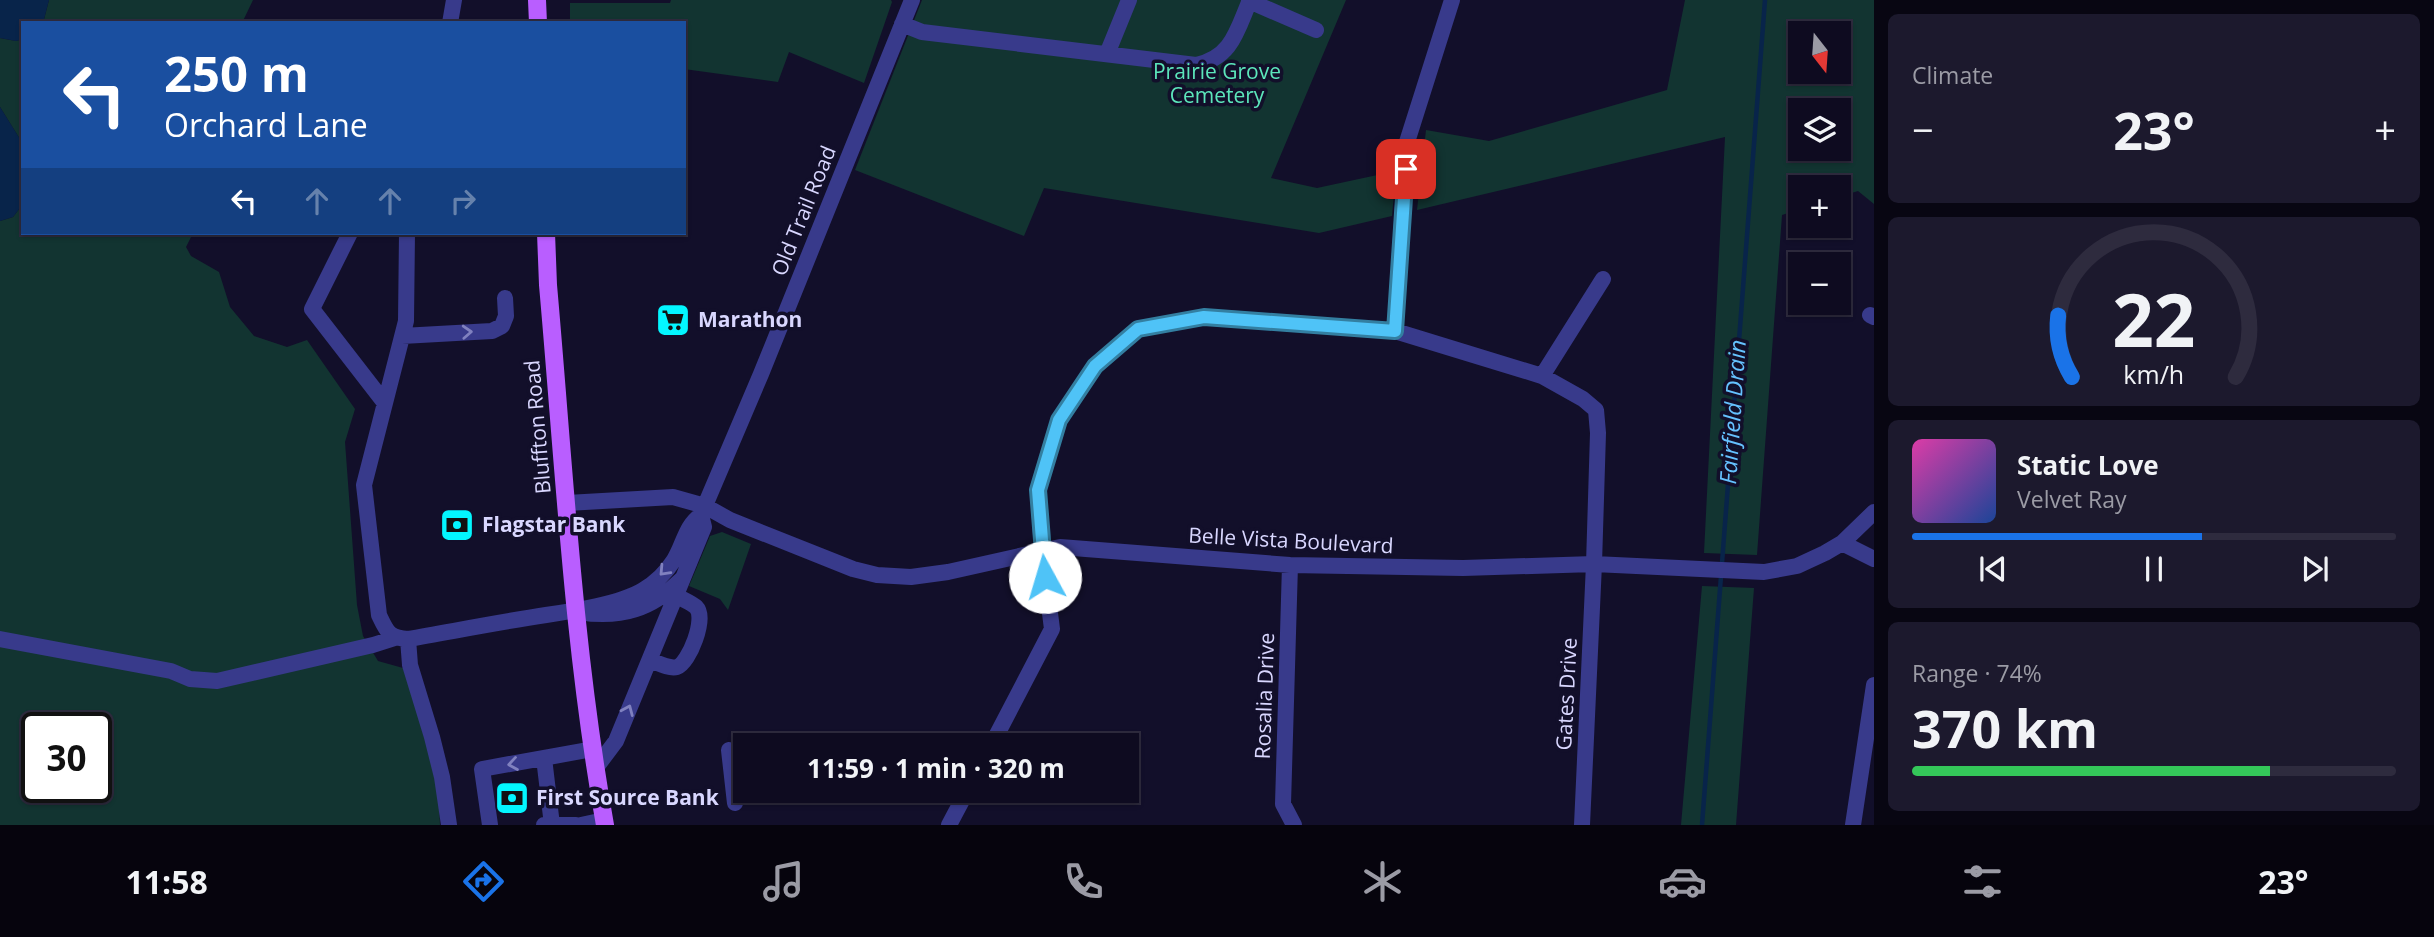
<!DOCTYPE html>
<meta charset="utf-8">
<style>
body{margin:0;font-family:"Open Sans",sans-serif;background:#1c192d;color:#f1f3f6;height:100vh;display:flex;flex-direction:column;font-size:26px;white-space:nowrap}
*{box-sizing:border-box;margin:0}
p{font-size:23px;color:#9b9ba5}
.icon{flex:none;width:38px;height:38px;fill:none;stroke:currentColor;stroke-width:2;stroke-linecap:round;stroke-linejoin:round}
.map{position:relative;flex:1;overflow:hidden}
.details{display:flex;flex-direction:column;gap:14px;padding:14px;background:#080612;width:560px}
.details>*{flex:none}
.top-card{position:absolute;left:21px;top:21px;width:665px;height:214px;border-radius:0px;box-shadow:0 2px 5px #0004,0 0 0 2px #2e2b3e;background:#1a4fa0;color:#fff;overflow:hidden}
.needle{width:46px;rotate:163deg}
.buttons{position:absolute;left:1788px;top:21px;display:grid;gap:14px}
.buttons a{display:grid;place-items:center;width:63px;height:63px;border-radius:0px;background:#0e0b20;box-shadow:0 2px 5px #0004,0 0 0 2px #2e2b3e;font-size:35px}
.speed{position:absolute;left:21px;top:712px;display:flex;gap:14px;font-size:35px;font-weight:700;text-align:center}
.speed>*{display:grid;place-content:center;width:91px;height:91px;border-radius:50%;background:#0e0b20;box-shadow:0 2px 5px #0004,0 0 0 2px #2e2b3e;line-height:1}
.speed .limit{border:4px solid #111;border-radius:10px;background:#fff;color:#111}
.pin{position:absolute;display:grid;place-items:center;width:60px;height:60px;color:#fff;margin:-30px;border-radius:14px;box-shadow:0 4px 10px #0006}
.me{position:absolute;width:77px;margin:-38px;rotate:354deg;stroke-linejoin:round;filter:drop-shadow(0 0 5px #0008)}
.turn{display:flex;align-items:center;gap:24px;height:147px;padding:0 28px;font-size:32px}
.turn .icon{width:91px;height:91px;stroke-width:2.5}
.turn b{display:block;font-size:49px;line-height:60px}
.lanes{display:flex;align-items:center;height:66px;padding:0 28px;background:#0003;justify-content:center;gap:35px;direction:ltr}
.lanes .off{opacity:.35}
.big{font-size:52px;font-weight:700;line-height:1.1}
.details .tile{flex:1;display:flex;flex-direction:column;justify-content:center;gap:10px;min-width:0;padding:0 24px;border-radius:10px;background:#1c192d}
.details .dial{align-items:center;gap:0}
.dial svg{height:182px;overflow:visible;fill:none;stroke:#2e2b3e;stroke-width:7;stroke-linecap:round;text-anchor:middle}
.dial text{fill:#f1f3f6;stroke:none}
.song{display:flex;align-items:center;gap:21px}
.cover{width:84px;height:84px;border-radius:10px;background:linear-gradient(135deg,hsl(320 70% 55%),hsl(220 70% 35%))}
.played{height:7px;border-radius:4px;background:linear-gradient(90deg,#1a73e8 60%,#2e2b3e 60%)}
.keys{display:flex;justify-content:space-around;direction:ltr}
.heat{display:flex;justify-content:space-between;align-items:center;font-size:38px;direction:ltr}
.charge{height:10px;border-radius:5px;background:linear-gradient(90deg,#34c759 74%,#2e2b3e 0)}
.trip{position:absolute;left:733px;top:733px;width:406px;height:70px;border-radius:0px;background:#0e0b20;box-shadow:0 2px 5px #0004,0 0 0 2px #2e2b3e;font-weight:700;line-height:70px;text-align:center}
.tab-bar{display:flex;height:112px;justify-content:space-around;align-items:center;background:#06040d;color:#9b9ba5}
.tab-bar .icon{width:49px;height:49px}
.tab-bar .selected{color:#1a73e8}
.tab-bar b{font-size:32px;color:#f1f3f6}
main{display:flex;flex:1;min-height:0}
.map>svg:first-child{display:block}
.green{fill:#123431;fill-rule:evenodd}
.water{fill:#08244a}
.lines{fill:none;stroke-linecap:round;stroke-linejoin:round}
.stream{stroke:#08244a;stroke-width:4.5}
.minor{stroke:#383a8b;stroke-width:16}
.major{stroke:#b95eff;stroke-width:18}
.oneway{stroke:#8081bf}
.route-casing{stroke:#337fa1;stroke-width:18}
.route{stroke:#4fc3f7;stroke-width:12}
.labels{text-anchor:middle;stroke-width:7;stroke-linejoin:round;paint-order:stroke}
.park-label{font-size:21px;fill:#5ce6bb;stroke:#120f2a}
.street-label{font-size:21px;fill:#d9d7ff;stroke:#120f2a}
.poi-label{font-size:21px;font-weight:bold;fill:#d9d7ff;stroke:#120f2a;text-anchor:start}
.water-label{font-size:23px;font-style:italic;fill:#65c2ff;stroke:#120f2a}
</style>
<main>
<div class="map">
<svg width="1874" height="825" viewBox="0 0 1874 825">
<rect width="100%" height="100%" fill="#120f2a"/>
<path class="green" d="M 49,0 L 253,0 L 242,23 L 43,23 Z
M 671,0 L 891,0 L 892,2 L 864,83 L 789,52 L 778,82 L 684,69 L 684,23 L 570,23 L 570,3 L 670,3 Z
M 922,0 L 1346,0 L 1271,178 L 1317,188 L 1396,171 L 1392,216 L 1319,233 L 1044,188 L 1024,236 L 855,170 Z
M 1685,0 L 1874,0 L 1874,204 L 1858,191 L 1839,197 L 1839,187 L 1801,187 L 1801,209 L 1782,215 L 1757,555 L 1704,553 L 1725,137 L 1417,210 L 1426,130 L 1489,141 L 1667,90 ZM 1801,33 L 1839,33 L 1839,72 L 1801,72 ZM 1801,110 L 1839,110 L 1839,149 L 1801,149 Z
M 0,38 L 16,41 L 23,39 L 23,144 L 0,107 Z
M 23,204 L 23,233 L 193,233 L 186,247 L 191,256 L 219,272 L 230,307 L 254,336 L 287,347 L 307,340 L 355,409 L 345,442 L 357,605 L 363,636 L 378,661 L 403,668 C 422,718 439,770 440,825 L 0,825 L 0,221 L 13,217 ZM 37,728 L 96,728 L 96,788 L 37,788 Z
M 722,532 L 751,544 L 728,610 L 720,599 L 689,586 L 710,536 Z
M 1702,586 L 1754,588 L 1736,825 L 1681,825 Z"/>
<path class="water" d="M 0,0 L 49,0 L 43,23 L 23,23 L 23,39 L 16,41 L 0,38 Z
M 0,107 L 23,144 L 23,204 L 13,217 L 0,221 Z"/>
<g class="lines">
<path class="stream" d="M 1702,825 L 1765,0"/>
<path class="minor" d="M 1249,1 L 1316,30
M 450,23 L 454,0
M 902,24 L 922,32 L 1196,65 C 1232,58 1237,30 1250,0
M 1107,54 L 1129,0
M 350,233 L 312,309 L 384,402
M 407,233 L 406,321 L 364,485 L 379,615 C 387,632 389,638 408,639 C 454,631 500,622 546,615 C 573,611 620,604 643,590 C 655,583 667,571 674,560 C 684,544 685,526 701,515
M 1870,315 L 1874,317
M 1395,331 L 1407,142 L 1452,0
M 402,336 L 492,331 L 502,326 L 506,316 L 505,298
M 1542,376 L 1603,279
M 567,503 L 673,497 L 705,506 L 730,520 L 853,569 L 877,575 L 911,577 L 948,572 L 1060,547 L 1290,565 L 1463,568 L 1594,564 L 1764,572 L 1797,566 L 1825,553 L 1842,543 L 1874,512
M 1842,543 L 1874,559
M 1290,565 L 1283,804 L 1294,825
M 579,612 C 621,619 652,609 682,579
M 0,639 L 171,671 L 190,679 L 217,681 L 373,645 L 395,638
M 408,639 L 410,665 L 432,737 L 442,777 L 449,825
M 650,660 C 658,663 669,669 677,667 C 689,663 707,618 696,607 C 692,603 682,599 677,596
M 991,746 L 1052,629 L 1042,550 L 1038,490 L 1059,420 L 1095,366 L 1138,329 L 1204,317 L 1395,331 L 1542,376 L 1583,399 L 1596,410 L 1598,433 L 1594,564 L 1582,825
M 729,750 L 735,803
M 544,758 L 552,825
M 595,769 L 616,741 L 704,527 L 701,515 L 761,374 L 912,0
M 490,825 L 482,769 L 593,749
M 544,825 L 576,825
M 581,825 L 604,820
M 949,825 L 967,791
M 1853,825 L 1874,685"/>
<path class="major" d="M 537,0 L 538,23
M 546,233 L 548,285 C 564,465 573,647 605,825"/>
</g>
<defs><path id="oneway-chevron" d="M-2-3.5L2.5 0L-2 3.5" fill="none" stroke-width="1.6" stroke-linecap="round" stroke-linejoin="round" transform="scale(1.75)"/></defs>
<g class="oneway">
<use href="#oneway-chevron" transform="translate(467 332) rotate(-3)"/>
<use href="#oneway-chevron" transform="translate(664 571) rotate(133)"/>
<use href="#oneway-chevron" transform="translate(628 710) rotate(-67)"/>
<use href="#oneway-chevron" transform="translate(513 764) rotate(171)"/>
</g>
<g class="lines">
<g class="route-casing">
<path id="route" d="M 1045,577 L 1038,490 L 1059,420 L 1095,366 L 1138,329 L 1204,317 L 1395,331 L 1406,169"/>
</g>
<use href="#route" class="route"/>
</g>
<defs>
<g id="supermarket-square" transform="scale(1.75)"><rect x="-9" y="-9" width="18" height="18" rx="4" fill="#03f6ff" stroke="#120f2a"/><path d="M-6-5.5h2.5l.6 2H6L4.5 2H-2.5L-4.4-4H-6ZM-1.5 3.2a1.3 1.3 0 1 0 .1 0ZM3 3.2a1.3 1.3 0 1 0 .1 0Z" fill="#111"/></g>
<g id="bank-square" transform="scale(1.75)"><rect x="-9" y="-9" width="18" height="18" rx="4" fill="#03f6ff" stroke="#120f2a"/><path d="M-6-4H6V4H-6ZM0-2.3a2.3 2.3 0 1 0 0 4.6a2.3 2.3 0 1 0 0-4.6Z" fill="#111"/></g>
</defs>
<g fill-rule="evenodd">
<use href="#supermarket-square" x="673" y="320"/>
<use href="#bank-square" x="457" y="525"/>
<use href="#bank-square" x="512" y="798"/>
</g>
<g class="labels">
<g class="park-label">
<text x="1217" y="79">Prairie Grove<tspan x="1217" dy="24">Cemetery</tspan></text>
</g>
<g class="street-label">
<text transform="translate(804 211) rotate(-68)" y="7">Old Trail Road</text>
<text transform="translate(538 427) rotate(-95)" y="7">Bluffton Road</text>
<text transform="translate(1291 541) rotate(3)" y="7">Belle Vista Boulevard</text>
<text transform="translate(1567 694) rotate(-87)" y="7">Gates Drive</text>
<text transform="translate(1265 696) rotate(-88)" y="7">Rosalia Drive</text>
</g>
<g class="poi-label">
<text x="698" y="327">Marathon</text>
<text x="482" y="532">Flagstar Bank</text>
<text x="536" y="805">First Source Bank</text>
</g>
<g class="water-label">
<text transform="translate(1733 412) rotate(-86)" y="8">Fairfield Drain</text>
</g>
</g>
</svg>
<div class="buttons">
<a><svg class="needle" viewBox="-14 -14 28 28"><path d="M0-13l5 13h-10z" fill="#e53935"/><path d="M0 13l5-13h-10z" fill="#9b9ba5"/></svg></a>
<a><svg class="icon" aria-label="layers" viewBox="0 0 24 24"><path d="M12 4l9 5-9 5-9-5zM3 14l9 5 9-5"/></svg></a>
<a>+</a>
<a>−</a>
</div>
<div class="speed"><div class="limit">30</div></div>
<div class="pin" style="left:1406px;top:169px;background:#d93025"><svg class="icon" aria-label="arrive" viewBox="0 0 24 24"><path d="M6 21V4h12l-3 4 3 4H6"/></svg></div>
<svg class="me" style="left:1045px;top:577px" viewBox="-20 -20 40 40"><circle r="19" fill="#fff"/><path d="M0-13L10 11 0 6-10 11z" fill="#4fc3f7"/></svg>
<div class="trip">11:59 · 1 min · 320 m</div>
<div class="top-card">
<div class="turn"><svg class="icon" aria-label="left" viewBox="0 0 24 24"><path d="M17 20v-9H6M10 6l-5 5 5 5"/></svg><div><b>250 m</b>Orchard Lane</div></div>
<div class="lanes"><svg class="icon" aria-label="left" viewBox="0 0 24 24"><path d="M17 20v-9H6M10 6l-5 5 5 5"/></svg><svg class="icon off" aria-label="ahead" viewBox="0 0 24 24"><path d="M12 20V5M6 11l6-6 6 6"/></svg><svg class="icon off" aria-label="ahead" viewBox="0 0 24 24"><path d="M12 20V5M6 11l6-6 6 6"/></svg><svg class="icon off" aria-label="right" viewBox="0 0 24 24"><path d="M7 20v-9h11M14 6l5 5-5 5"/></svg></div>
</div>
</div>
<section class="details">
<div class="tile"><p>Climate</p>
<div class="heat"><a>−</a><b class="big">23°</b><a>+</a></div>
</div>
<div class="tile dial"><svg viewBox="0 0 100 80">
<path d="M14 69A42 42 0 1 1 86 69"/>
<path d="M14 69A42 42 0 0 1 8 42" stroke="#1a73e8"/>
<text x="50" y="56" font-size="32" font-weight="700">22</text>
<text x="50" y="72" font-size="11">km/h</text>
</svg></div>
<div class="tile">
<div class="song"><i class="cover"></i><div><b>Static Love</b><p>Velvet Ray</p></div></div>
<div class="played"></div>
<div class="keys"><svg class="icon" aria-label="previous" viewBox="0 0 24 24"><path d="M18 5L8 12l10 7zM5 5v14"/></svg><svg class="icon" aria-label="pause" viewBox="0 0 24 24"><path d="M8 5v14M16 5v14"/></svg><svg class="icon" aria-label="next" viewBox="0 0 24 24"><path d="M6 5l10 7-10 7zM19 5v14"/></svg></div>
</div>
<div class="tile"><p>Range · 74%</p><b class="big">370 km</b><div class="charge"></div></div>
</section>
</main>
<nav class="tab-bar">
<b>11:58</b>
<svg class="icon selected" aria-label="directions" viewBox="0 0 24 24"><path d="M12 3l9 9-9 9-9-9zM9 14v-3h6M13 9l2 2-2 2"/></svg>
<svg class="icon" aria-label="music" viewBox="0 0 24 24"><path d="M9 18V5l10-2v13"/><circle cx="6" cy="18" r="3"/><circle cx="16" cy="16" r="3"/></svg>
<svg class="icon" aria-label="phone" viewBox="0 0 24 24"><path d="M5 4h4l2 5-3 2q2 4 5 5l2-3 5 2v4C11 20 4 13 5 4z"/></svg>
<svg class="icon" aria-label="climate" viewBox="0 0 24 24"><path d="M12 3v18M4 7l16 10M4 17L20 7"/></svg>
<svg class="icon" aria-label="car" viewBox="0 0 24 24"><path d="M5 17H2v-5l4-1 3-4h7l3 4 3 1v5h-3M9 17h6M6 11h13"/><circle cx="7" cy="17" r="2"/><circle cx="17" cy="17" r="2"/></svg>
<svg class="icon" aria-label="filters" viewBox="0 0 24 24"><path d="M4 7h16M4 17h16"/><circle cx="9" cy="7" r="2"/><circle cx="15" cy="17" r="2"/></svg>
<b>23°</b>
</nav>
